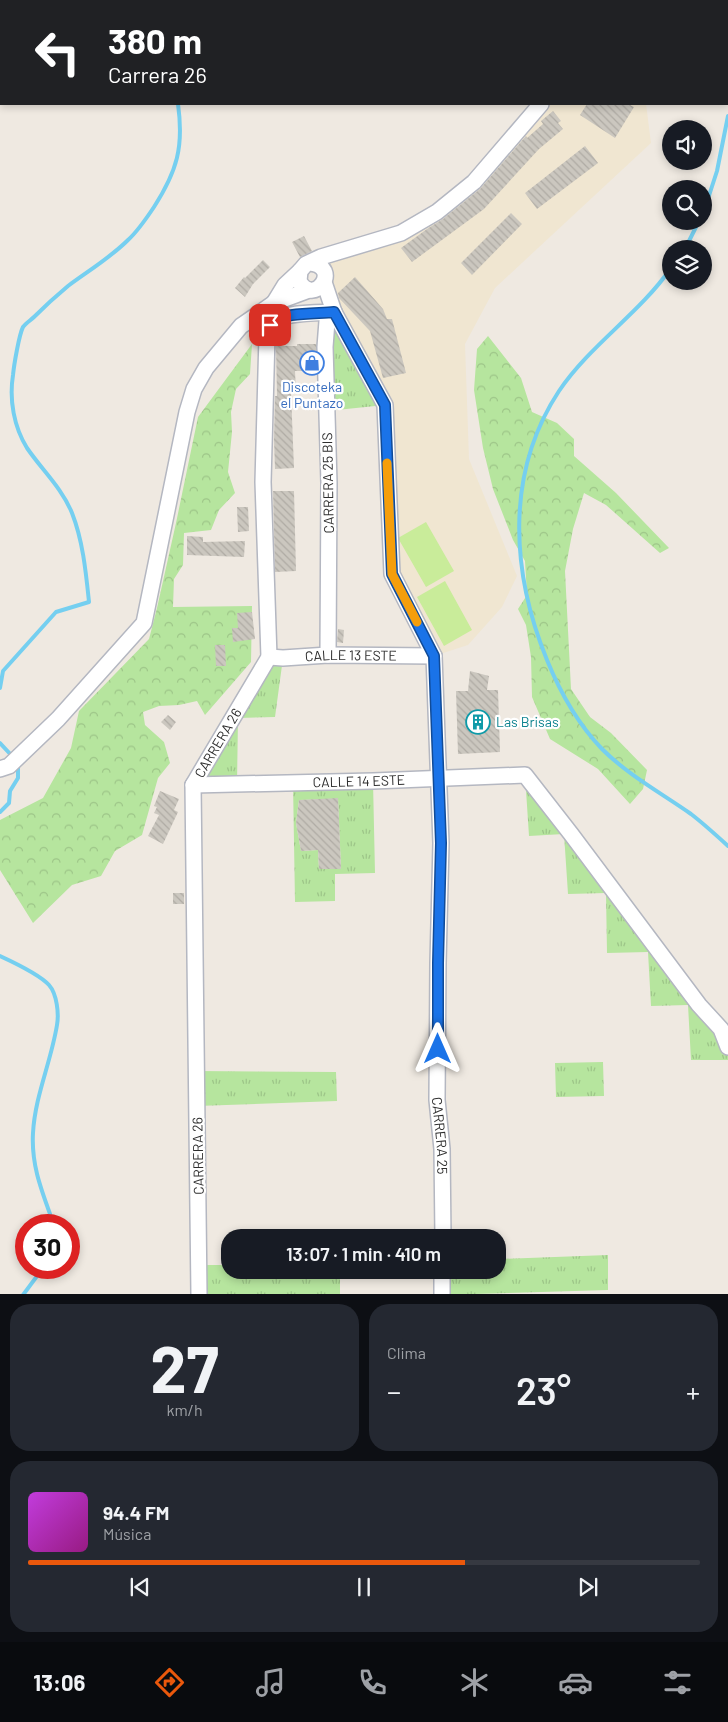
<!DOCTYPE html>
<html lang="es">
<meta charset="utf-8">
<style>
body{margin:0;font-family:Barlow,sans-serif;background:#242831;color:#f1f3f6;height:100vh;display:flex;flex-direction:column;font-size:19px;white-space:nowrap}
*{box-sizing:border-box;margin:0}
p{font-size:16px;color:#9ea1a6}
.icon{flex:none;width:28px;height:28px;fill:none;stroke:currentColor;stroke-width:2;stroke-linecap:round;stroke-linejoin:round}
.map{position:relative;height:1294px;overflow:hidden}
.sheet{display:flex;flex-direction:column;gap:10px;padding:10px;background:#0d0f14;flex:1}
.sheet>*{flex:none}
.hud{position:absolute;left:0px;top:0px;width:729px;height:105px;box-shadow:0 2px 8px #0003;background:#202124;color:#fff;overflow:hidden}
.fabs{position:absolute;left:662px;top:120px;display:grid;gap:10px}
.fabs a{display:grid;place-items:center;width:50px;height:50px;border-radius:50%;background:#171b24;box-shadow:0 2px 8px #0003;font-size:25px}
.speed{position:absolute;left:15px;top:1214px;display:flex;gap:10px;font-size:25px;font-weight:700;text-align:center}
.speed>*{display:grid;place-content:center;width:65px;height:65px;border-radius:50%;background:#171b24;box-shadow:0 2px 8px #0003;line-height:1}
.speed .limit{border:8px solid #d22;background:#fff;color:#111}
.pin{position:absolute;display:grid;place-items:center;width:42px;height:42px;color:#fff;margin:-21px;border-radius:10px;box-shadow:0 2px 8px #0006}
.me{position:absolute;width:55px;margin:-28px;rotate:0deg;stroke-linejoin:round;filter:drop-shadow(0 0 4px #0008)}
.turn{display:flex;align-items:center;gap:18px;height:105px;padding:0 25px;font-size:22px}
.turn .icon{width:65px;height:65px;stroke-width:2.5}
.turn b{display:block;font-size:35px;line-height:42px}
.big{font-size:38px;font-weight:600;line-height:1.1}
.sheet .widget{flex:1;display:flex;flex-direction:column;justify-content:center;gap:8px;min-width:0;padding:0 18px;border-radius:20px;background:#242831}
.sheet .dial{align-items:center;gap:0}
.dial b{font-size:65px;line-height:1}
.song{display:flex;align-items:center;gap:15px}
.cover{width:60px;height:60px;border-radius:8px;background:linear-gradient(135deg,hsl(290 70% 55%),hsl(310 70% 35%))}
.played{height:5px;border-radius:2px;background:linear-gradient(90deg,#ea580c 65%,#363941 65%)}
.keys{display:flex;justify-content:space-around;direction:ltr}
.heat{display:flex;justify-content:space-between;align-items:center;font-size:28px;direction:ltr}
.sheet .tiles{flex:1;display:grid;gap:10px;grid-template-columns:1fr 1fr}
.widget:last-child{grid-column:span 2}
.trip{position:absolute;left:221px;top:1229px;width:285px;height:50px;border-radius:20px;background:#171b24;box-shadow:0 2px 8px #0003;font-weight:600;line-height:50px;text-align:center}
.tabs{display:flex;height:80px;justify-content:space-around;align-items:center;background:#090b0e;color:#9ea1a6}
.tabs .icon{width:35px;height:35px}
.tabs .selected{color:#ea580c}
.tabs b{font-size:22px;color:#f1f3f6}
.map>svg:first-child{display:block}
.education{fill:#f0e6d1}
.grass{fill:url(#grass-tufts);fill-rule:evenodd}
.forest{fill:url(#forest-crowns)}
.pitch{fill:#c9ec9a}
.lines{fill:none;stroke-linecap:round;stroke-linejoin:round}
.stream{stroke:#75cff0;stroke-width:4}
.building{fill:url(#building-back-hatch)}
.minor-casing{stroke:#b4b7c1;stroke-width:18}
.minor{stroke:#fff;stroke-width:15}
.route-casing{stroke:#114b97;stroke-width:12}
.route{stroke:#1a73e8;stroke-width:9}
.slow{stroke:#f59e0b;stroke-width:9}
.labels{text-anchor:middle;stroke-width:4.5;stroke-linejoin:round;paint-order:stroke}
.shop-label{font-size:14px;fill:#366cbe;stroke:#fff}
.street-label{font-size:14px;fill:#2e2e2e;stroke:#fff}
.culture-label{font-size:14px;fill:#0d838f;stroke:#fff;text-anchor:start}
</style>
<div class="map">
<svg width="728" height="1295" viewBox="0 0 728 1295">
<defs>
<pattern id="grass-tufts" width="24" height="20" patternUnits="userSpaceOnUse" patternTransform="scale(1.25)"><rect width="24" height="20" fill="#b6e59e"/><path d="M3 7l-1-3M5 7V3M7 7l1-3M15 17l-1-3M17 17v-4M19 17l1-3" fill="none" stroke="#9dc588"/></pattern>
<pattern id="forest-crowns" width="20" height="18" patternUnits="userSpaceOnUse" patternTransform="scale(1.25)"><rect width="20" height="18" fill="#b6e59e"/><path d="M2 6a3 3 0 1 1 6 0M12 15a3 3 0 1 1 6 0" fill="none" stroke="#9dc588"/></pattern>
<pattern id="building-back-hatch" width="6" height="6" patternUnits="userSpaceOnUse" patternTransform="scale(1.25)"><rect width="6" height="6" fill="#cbc7bf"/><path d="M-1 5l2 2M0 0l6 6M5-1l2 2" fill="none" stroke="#afaba4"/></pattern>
</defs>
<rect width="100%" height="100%" fill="#efe9e1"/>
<path class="education" d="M 541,104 L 646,104 L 651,143 L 495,288 L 465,344 L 469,459 L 517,576 L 502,607 L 468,645 L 434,656 L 392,574 L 385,405 L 334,312 L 321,257 L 437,212 Z"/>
<path class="grass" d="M 334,312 L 385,405 L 327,411 Z
M 283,658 L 275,717 L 238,718 L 237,784 L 193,785 L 264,664 Z
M 525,775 L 728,1047 L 728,1060 L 691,1060 L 688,1005 L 651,1006 L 648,952 L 607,953 L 606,893 L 568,894 L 564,834 L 529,836 Z
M 373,781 L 375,873 L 335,874 L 335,901 L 295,902 L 293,783 ZM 338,799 L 341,869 L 319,869 L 318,850 L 301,851 L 296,823 L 299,800 Z
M 603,1062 L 604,1096 L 556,1097 L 555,1063 Z
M 196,1071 L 336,1072 L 337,1101 L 197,1106 Z
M 608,1255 L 608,1290 L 442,1295 L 442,1270 L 498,1270 L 498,1259 Z
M 199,1265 L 230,1265 L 230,1270 L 340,1270 L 340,1294 L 199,1294 Z"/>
<path class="forest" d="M 488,336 L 521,378 L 532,412 L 557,423 L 574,439 L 574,456 L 616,493 L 669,548 L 660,553 L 606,505 L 584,493 L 573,529 L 565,571 L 571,689 L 590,717 L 611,733 L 647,770 L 643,789 L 630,804 L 598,769 L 550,739 L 532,697 L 531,657 L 526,625 L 518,609 L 527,595 L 525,561 L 513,540 L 493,489 L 483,448 L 474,390 L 477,349 Z
M 252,344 L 250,374 L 236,389 L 231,412 L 232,432 L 228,472 L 235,493 L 219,510 L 211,530 L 184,533 L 183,565 L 174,579 L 173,607 L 252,606 L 251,662 L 205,715 L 197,701 L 179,705 L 159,706 L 143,712 L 145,725 L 164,742 L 170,763 L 158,778 L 142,835 L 115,851 L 101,876 L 72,885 L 33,923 L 0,870 L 0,820 L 43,798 L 71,748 L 79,711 L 149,639 L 157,608 L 176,523 L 198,417 Z"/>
<path class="pitch" d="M 426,522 L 454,571 L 426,587 L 398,538 Z
M 445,581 L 472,630 L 444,646 L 417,597 Z"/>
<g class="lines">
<path class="stream" d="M 74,0 L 77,1
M 388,1 L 396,0
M 704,211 L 717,171 L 728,116
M 685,249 L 699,221
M 671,268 C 639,314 590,345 559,391 C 505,473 511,572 547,660 C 560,692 578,724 602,749 C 628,775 661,793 691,814 C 704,824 716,835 728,846
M 0,688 L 3,671 L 56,612 L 89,602 C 86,573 83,541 72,513 C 62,488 42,470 27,448 C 14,427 9,400 13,375 C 14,365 19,335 23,327 C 26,323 31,320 34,317 C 45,306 56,296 68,286 C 88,271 110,258 128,240 C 138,231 146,219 154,207 C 177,171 184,147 178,104
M 0,743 L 13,757
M 0,812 L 9,803 L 10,791 L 18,778 L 18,763
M 0,956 C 13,962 40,975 49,985 C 57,994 59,1014 57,1025 C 51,1062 35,1096 33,1133 C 31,1167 43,1194 54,1225
M 23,1295 L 43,1268"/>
</g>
<path class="building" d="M 587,104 L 628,104 L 634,107 L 615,138 L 580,115 Z
M 553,111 L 561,121 L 558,123 L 563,129 L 539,149 L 484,209 L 412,262 L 401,248 L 427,229 L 443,219 L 480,189 L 526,136 L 527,138 L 543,124 L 541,121 Z
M 585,146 L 598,163 L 537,209 L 525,193 Z
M 511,213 L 522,224 L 472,275 L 461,263 Z
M 304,236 L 312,251 L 300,257 L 292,242 Z
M 263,260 L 270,267 L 253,284 L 245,297 L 235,288 L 244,277 L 245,278 Z
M 355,277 L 383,309 L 387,319 L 392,319 L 406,373 L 383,378 L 370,331 L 339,298 L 338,293 Z
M 297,344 L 316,344 L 316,371 L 295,371 L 296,392 L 291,393 L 294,468 L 275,469 L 274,440 L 275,396 L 277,396 L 276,346 L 297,346 Z
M 273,491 L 294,491 L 296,571 L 275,572 Z
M 237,507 L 248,507 L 249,531 L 238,532 Z
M 187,536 L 203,537 L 203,542 L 245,541 L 244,557 L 187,555 Z
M 252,612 L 255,639 L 233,642 L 232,628 L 238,628 L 237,613 Z
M 338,629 L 344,630 L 343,643 L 337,642 Z
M 215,645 L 225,645 L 226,666 L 216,666 Z
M 470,671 L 489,676 L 487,690 L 498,690 L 500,752 L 458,754 L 456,691 L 468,691 Z
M 168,715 L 176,722 L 170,730 L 161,722 Z
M 160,791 L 179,799 L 174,810 L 178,812 L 163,844 L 148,836 L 159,815 L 154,813 L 157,807 L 154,806 Z
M 338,798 L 341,869 L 319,869 L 318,850 L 301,851 L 296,823 L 299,800 Z
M 173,893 L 184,893 L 184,904 L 173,904 Z"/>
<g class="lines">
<g class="minor-casing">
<g id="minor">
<path d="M 566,0 L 566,1"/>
<path d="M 601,1 L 610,0"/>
<path d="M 310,263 C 343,267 314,308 299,281 L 300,271 L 306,264 L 321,257 L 401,233 L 437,212 L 474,182 L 541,104"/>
<path id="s1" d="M 324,282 L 334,312 L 385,405 L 392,574 L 434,656 L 441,843 L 438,963 L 437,1100 L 442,1149 L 443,1238"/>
<path d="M 274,303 L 285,285 L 300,271"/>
<path d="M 328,655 L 329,483 L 325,347 L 327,321 L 334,312"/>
<path id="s2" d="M 269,657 L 283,658 L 328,655 L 434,656"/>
<path d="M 0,769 L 9,766 L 58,719 L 144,623 L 187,412 L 194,389 L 206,368 L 241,326 L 274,303 L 309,290"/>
<path id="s3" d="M 193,785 L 373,781 L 525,775 L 571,834 L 699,1005 L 721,1029 L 728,1047"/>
<path id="s4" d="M 199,1295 L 193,785 L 269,657 L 263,482 L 267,336 C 269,331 270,325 274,321 C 285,312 319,313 334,312"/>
<path d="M 442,1295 L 442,1270"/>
</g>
</g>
<use href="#minor" class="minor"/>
</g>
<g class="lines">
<g class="route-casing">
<path id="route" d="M 270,325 C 282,311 317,314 334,312 L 385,405 L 392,574 L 434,656 L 441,843 L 438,963 L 438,1049"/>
</g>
<use href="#route" class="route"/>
<path class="slow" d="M 387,463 L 392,574 L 417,622"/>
</g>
<defs>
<g id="shop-ring" transform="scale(1.25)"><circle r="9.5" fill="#fff" stroke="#3f7fe0" stroke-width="1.5"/><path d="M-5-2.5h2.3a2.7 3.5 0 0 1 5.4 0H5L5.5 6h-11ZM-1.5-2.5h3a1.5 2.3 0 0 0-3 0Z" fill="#3f7fe0"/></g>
<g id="building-ring" transform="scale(1.25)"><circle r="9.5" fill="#fff" stroke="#0f9aa8" stroke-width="1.5"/><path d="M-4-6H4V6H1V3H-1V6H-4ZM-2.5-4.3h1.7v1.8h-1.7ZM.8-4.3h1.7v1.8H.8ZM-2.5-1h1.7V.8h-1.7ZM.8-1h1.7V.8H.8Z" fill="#0f9aa8"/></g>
</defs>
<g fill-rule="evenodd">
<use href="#shop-ring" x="312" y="363"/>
<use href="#building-ring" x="478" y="722"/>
</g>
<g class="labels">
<g class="shop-label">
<text x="312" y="392">Discoteka<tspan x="312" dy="16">el Puntazo</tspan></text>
</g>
<g class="street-label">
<text transform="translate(328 483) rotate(-91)" y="5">CARRERA 25 BIS</text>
<text dy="5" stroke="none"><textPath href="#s2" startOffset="82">CALLE 13 ESTE</textPath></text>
<text dy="5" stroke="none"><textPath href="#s4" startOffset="559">CARRERA 26</textPath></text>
<text dy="5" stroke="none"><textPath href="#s3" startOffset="166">CALLE 14 ESTE</textPath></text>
<text dy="5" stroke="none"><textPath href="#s1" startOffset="879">CARRERA 25</textPath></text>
<text transform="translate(198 1156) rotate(-91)" y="5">CARRERA 26</text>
</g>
<g class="culture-label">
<text x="496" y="727">Las Brisas</text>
</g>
</g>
</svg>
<div class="fabs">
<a><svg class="icon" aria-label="sound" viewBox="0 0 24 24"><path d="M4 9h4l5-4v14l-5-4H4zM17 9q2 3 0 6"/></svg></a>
<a><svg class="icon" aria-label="search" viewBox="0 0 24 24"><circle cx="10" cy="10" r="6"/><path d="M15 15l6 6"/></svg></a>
<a><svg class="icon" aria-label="layers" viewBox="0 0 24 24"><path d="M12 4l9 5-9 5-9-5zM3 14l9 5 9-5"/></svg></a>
</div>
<div class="speed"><div class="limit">30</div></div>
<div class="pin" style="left:270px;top:325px;background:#d93025"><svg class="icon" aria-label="arrive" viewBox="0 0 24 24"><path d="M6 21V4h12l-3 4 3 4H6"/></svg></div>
<svg class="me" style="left:438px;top:1049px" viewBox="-20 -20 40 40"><path d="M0-17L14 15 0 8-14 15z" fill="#1a73e8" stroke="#fff" stroke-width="4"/></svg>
<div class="trip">13:07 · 1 min · 410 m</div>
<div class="hud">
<div class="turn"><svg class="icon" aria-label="left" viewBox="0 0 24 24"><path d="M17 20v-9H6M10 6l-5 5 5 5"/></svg><div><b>380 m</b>Carrera 26</div></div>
</div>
</div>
<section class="sheet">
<div class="tiles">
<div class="widget dial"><b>27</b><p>km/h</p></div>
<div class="widget"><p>Clima</p>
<div class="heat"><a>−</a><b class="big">23°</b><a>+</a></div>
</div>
<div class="widget">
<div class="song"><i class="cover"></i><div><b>94.4 FM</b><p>Música</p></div></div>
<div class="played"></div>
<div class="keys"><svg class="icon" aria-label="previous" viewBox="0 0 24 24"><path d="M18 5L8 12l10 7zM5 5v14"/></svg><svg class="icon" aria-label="pause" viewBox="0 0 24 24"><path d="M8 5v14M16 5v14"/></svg><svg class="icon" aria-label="next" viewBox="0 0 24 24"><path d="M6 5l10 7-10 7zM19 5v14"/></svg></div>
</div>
</div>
</section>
<nav class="tabs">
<b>13:06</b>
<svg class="icon selected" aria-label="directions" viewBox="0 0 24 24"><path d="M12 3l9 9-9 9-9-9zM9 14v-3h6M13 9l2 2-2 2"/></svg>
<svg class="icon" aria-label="music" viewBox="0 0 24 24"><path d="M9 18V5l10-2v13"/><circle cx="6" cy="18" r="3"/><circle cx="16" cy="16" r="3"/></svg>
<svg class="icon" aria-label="phone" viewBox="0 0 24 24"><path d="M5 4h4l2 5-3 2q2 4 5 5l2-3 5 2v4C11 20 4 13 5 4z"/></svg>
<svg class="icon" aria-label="climate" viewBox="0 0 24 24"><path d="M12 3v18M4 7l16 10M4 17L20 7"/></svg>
<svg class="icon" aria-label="car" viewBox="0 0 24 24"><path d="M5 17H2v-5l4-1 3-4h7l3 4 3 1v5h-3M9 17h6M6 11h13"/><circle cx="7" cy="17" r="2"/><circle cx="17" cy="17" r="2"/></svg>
<svg class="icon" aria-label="filters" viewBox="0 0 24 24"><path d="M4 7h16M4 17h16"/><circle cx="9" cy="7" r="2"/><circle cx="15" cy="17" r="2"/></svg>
</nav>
